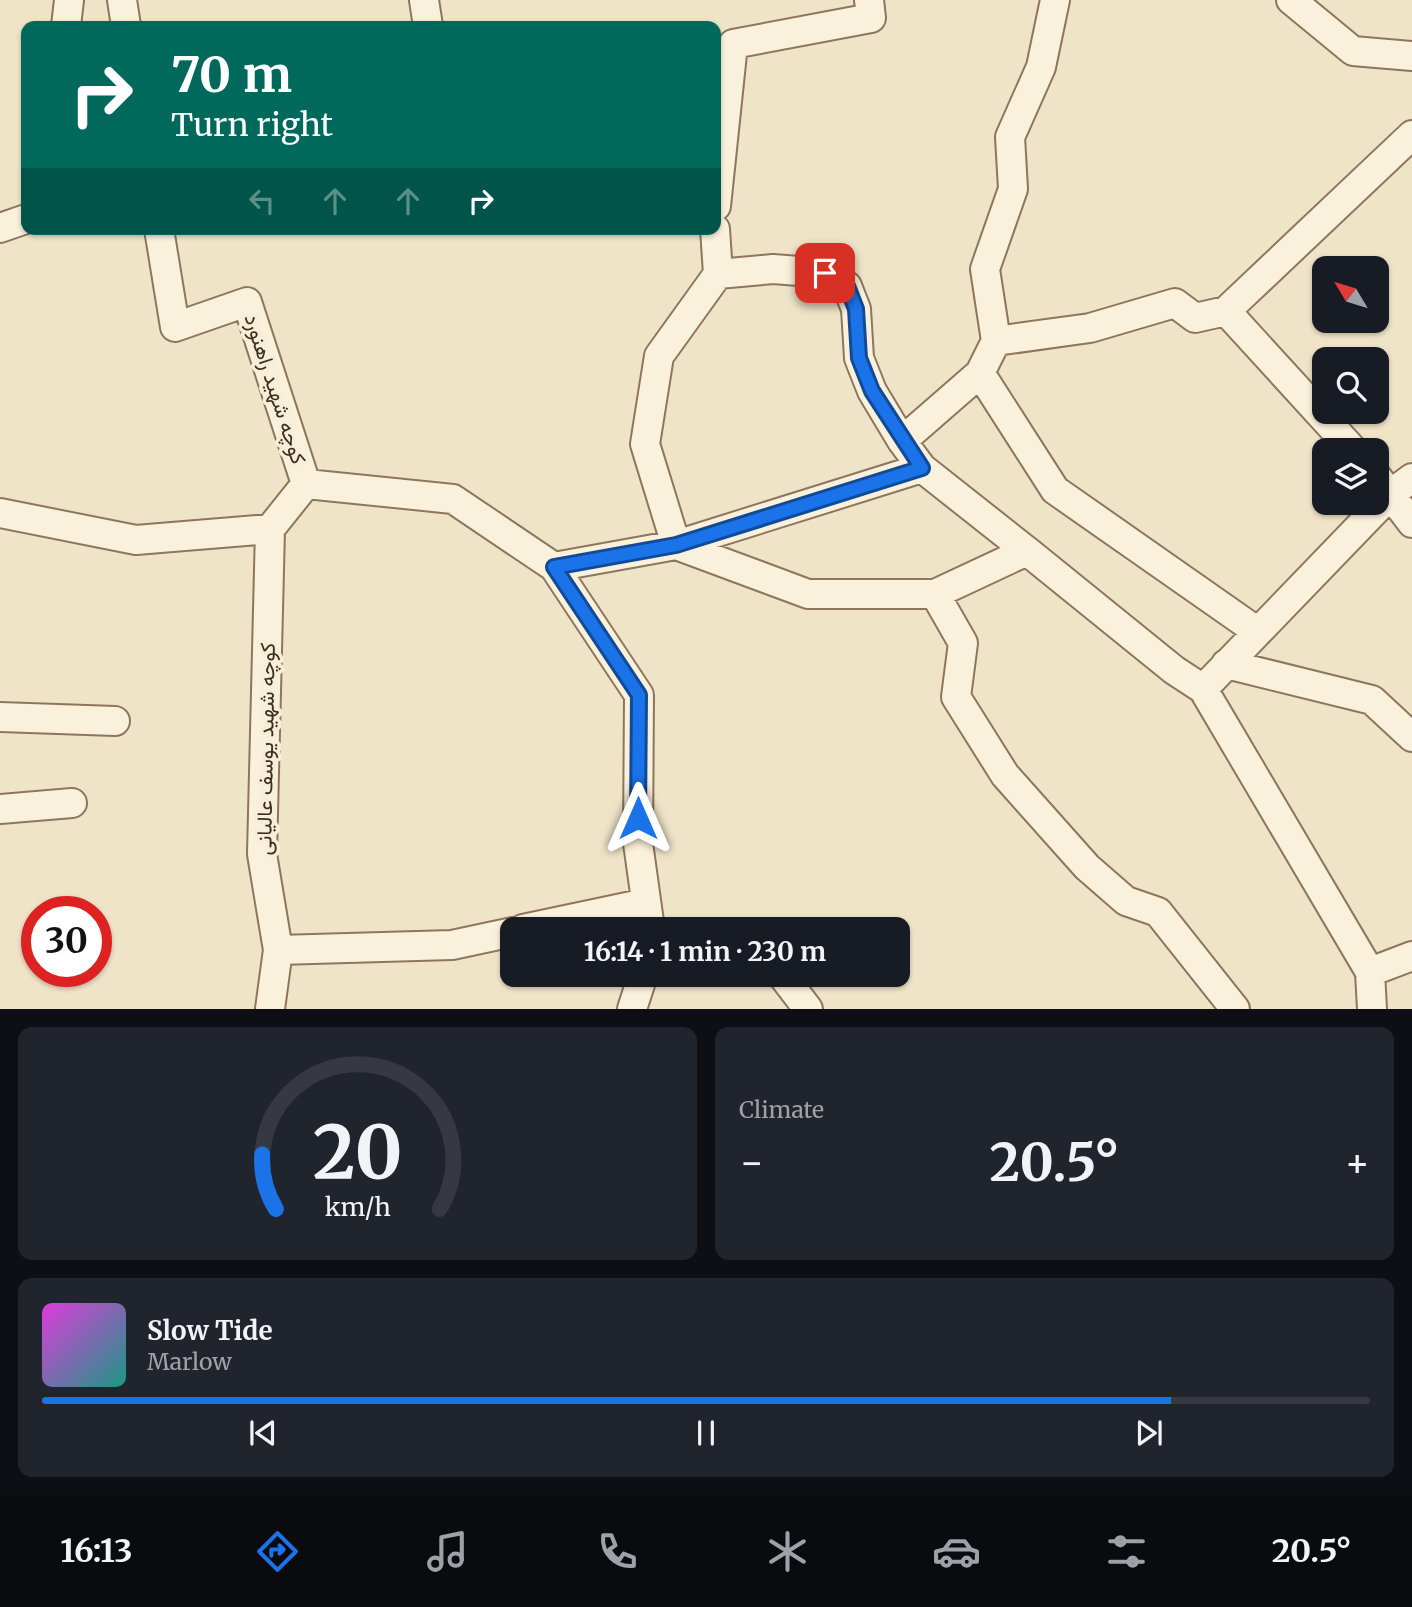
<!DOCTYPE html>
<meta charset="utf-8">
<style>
body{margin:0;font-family:Merriweather,Vazirmatn,serif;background:#20242c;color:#f1f3f6;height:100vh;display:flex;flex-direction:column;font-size:26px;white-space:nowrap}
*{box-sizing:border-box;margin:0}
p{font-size:23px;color:#9ea1a6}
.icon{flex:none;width:38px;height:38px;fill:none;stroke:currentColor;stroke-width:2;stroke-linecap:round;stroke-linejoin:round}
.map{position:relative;height:1009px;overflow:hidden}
.drawer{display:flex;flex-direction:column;gap:18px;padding:18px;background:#0d0f14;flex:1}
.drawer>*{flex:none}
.guide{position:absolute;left:21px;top:21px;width:700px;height:214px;border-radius:14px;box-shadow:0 2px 5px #0004;background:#00695c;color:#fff;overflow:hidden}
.needle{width:46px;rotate:308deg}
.tools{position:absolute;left:1312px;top:256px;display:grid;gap:14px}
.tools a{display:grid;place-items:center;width:77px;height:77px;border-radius:14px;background:#171b24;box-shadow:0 2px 5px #0004;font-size:35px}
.speed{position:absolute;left:21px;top:896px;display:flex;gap:14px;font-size:35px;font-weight:700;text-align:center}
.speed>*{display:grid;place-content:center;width:91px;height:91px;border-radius:50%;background:#171b24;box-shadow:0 2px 5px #0004;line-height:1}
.speed .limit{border:10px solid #d22;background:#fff;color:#111}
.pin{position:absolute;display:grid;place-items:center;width:60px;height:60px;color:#fff;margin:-30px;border-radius:14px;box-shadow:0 4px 10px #0006}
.me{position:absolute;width:77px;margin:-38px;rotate:0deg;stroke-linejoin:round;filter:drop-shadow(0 0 5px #0008)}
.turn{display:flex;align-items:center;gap:24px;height:147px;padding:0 35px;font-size:32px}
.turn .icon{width:91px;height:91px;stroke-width:2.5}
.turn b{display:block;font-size:49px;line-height:60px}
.lanes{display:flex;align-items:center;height:66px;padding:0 35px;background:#0003;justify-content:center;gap:35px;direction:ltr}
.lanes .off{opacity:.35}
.big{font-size:52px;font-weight:700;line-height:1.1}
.drawer .card{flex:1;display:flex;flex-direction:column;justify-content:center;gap:10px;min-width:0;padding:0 24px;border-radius:14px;background:#20242c}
.drawer .dial{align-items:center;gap:0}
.dial svg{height:182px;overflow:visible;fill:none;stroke:#363941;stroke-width:7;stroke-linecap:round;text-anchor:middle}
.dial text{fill:#f1f3f6;stroke:none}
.song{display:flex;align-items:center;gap:21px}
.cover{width:84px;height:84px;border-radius:10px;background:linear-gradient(135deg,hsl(300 70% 55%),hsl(170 70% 35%))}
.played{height:7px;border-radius:4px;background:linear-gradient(90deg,#1a73e8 85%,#363941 85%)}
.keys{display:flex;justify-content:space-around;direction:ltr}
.heat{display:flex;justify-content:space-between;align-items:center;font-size:38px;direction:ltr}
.drawer .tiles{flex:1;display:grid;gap:18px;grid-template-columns:1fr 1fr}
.card:last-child{grid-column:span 2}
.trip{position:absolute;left:500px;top:917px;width:410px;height:70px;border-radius:14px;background:#171b24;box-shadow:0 2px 5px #0004;font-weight:700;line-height:70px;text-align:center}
.menu{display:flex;height:112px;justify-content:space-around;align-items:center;background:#090b0e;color:#9ea1a6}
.menu .icon{width:49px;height:49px}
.menu .active{color:#1a73e8}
.menu b{font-size:32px;color:#f1f3f6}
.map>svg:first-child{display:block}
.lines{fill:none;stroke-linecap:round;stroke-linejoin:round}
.minor-casing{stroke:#8d765c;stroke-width:32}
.minor{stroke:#faf1dc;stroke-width:28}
.route-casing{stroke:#114b97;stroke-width:18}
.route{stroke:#1a73e8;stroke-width:12}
.labels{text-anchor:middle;stroke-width:7;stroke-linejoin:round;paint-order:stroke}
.street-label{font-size:21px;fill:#3d2e20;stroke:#f7eed8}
</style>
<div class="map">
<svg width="1412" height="1009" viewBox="0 0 1412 1009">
<rect width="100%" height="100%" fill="#f0e4c8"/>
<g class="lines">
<g class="minor-casing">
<path id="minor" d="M 122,0 L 126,26
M 424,0 L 428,26
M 1055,0 L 1041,67 L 1010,137 L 1013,189 L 985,269 L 996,341 L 980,373 L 1055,490 L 1258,632
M 1291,0 L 1353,51 L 1412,56
M 66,26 L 69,0
M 716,206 L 733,44 L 871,18 L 869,0
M 0,228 L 26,219
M 159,229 L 175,327 L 247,302 L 306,484
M 715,229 L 718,274 L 659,356 L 645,444 L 676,545 L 808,594 L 935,594 L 1027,551 L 1174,670 L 1203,689
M 718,274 L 773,269 L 825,273 L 847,286 L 856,309 L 859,358 L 872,391 L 902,441
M 996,341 L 1090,328 L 1175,303 L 1195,318 L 1226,311
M 1353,450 L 1226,311 L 1412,135
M 922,468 L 1027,551
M 1377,477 L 1412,523
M 0,513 L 136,540 L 270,529 L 306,484 L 453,499 L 554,567 L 676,545 L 922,468 L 902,441 L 980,373
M 554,567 L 639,695 L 638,843 L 650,929
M 935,594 L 963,643 L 956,697 L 1005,775 L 1087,867 L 1126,901 L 1158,912 L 1235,1009
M 1226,664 L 1372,700 L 1412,737
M 0,717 L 115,721
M 0,809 L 72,803
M 523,929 L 646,903
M 278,950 L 452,945 L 513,932
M 1370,972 L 1412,956
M 782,975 L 808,1009
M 270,1009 L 278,950 L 262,854 L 270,529
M 632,1009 L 643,975
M 1372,1009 L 1370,972 L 1203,689 L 1392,493 L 1412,478"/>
</g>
<use href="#minor" class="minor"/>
</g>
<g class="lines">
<g class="route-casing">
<path id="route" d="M 638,818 L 639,695 L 554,567 L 676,545 L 922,468 L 872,391 L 859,358 L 856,309 L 847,286 L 825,273"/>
</g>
<use href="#route" class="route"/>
</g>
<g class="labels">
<g class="street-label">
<text transform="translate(275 389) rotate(72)" y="7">کوچه شهید راهنورد</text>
<text transform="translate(266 749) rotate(-89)" y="7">کوچه شهید یوسف عالیانی</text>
</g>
</g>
</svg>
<div class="tools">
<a><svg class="needle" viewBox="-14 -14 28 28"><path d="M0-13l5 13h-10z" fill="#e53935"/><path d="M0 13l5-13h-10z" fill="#9ea1a6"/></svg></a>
<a><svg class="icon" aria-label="search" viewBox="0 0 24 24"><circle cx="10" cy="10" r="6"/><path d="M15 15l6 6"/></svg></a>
<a><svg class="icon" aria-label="layers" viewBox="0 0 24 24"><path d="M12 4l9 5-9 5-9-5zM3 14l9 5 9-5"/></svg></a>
</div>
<div class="speed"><div class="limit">30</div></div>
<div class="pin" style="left:825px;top:273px;background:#d93025"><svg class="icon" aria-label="arrive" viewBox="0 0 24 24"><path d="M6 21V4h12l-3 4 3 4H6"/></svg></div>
<svg class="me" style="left:638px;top:818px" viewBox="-20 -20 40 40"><path d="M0-17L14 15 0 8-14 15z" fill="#1a73e8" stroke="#fff" stroke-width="4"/></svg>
<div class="trip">16:14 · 1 min · 230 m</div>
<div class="guide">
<div class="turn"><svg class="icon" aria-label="right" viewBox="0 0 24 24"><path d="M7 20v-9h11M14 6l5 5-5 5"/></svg><div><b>70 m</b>Turn right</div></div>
<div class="lanes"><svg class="icon off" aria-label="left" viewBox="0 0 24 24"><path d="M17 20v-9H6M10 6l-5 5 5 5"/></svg><svg class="icon off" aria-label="ahead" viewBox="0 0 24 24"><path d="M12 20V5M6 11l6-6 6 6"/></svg><svg class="icon off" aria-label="ahead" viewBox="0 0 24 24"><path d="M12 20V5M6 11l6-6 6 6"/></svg><svg class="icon" aria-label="right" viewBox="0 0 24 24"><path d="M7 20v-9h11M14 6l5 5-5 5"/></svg></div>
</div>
</div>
<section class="drawer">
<div class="tiles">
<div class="card dial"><svg viewBox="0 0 100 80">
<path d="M14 69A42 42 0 1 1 86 69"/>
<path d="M14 69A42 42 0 0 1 8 45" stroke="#1a73e8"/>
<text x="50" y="56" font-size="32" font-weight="700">20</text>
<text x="50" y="72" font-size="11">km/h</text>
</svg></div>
<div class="card"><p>Climate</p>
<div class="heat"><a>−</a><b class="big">20.5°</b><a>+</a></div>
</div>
<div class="card">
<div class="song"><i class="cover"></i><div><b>Slow Tide</b><p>Marlow</p></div></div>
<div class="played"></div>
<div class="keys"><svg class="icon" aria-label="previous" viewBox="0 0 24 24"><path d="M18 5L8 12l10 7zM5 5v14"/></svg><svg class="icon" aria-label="pause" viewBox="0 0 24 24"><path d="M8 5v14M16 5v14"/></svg><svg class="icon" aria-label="next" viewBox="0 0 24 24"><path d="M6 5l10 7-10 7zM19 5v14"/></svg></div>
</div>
</div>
</section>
<nav class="menu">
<b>16:13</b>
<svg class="icon active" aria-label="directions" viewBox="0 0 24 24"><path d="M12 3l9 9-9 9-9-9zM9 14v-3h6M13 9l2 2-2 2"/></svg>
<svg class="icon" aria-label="music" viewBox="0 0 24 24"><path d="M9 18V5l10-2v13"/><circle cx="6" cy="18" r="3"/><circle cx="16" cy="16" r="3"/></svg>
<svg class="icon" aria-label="phone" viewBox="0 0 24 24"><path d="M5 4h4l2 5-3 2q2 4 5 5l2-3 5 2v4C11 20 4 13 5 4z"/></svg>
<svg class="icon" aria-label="climate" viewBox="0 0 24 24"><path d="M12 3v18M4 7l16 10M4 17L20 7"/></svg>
<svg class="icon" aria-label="car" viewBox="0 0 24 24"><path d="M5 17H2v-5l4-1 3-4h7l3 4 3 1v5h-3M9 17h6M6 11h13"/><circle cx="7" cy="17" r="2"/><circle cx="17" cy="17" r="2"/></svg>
<svg class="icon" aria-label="filters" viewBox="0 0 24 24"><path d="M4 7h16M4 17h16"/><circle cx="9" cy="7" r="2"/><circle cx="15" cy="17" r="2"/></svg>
<b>20.5°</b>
</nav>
